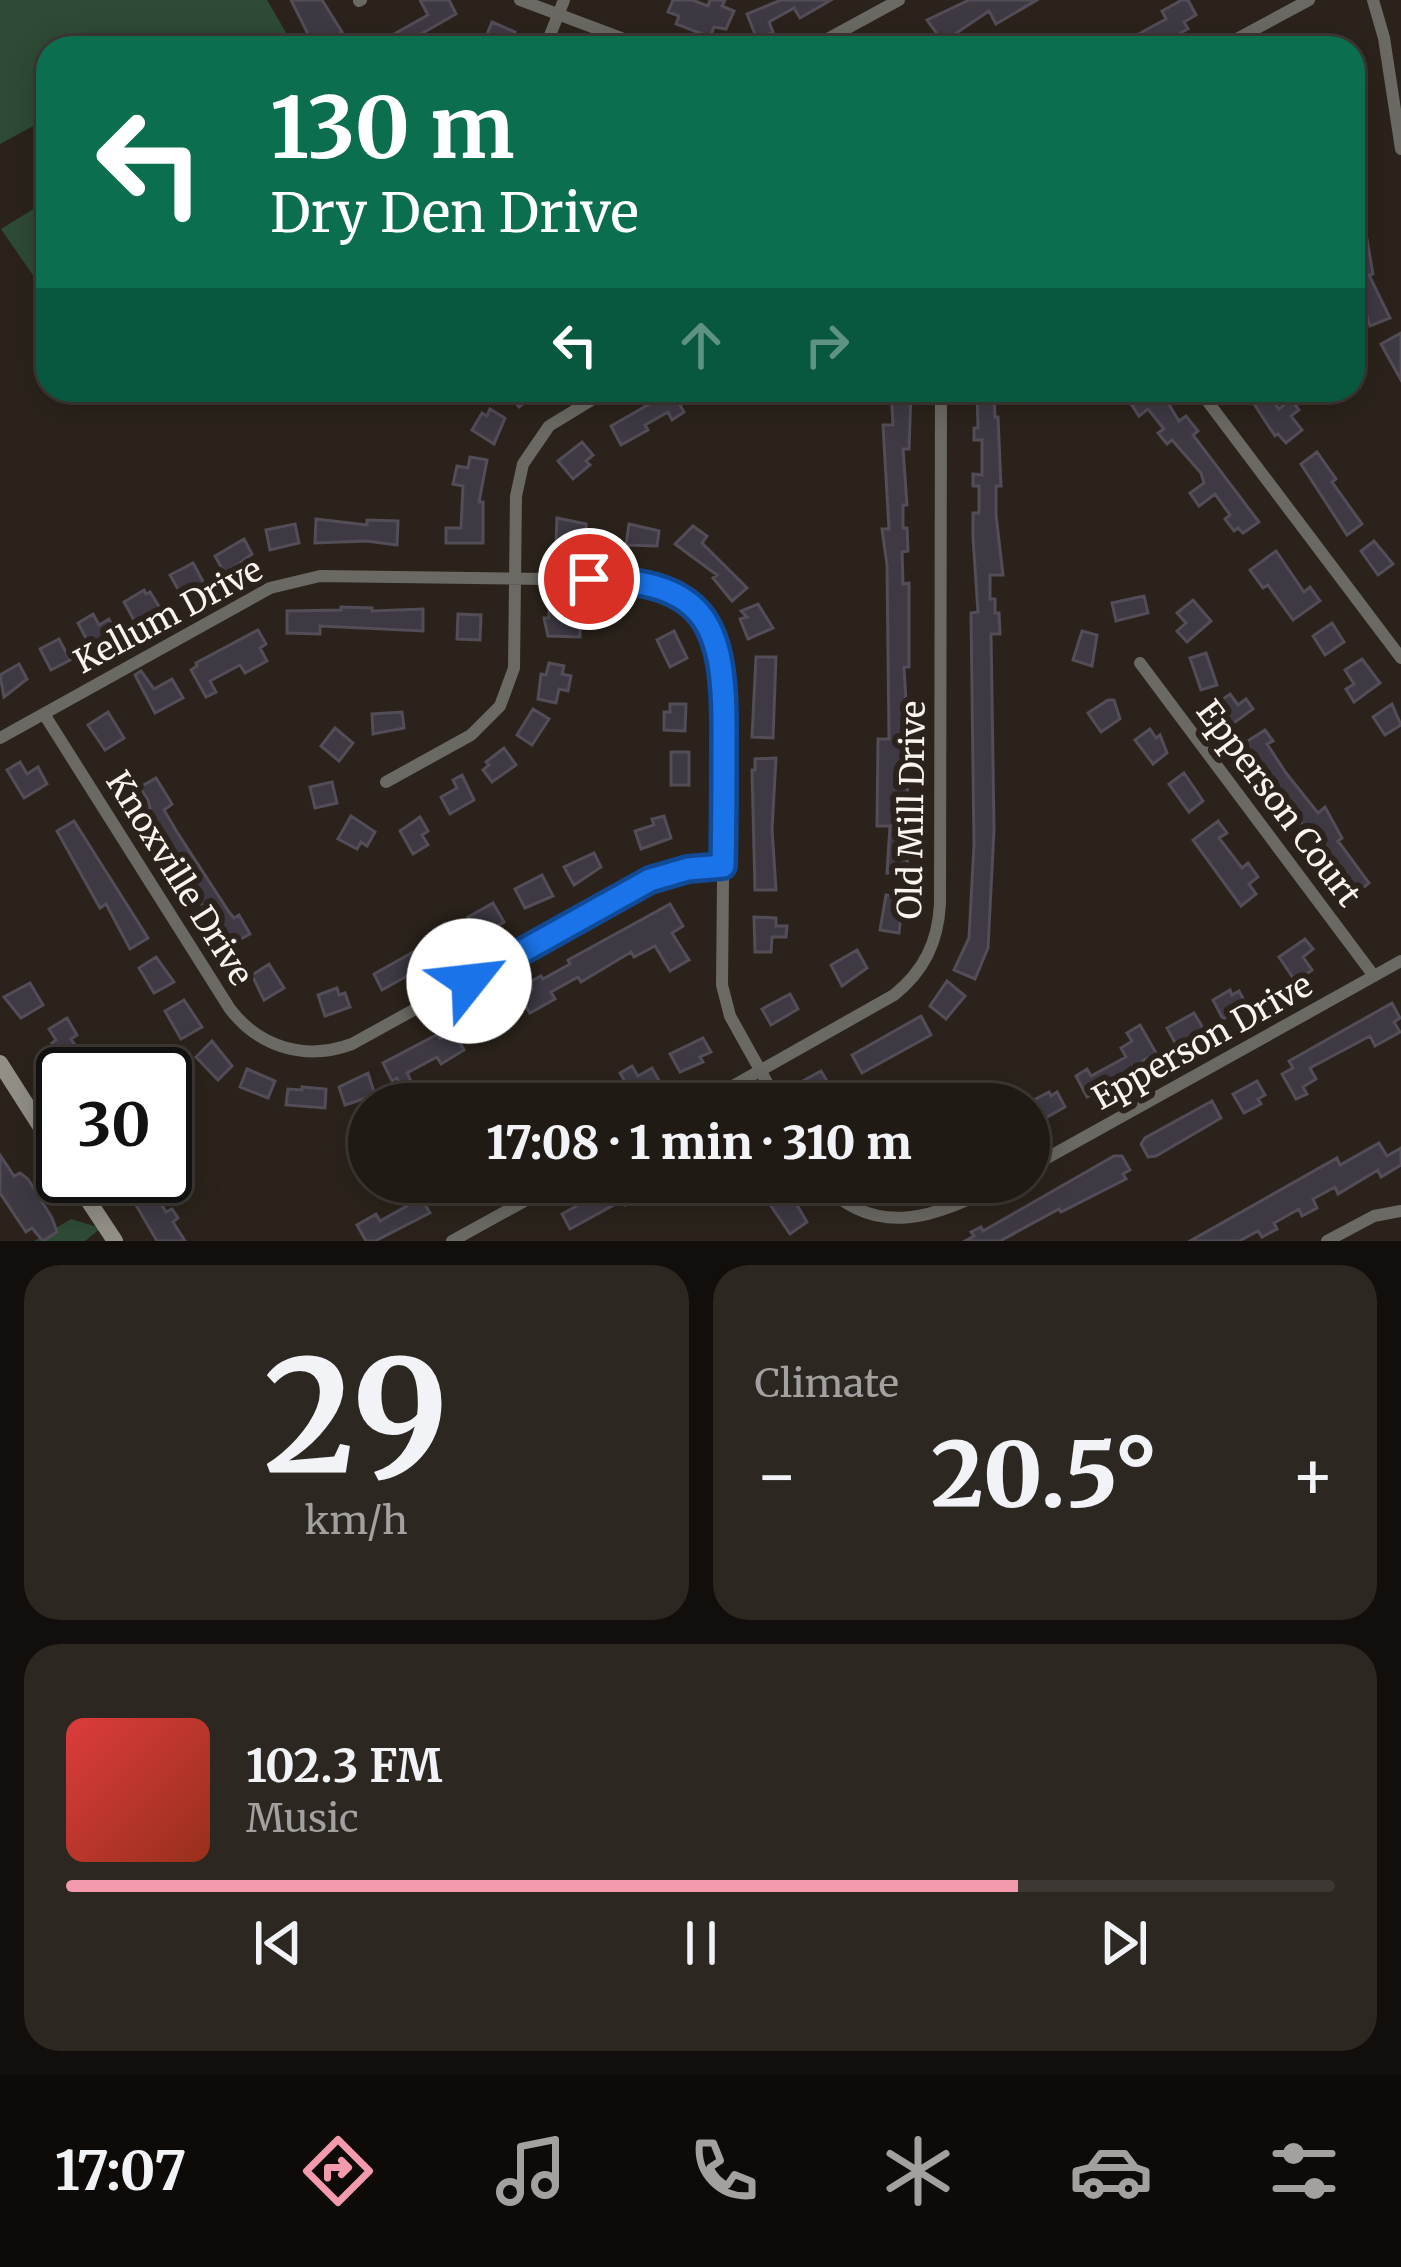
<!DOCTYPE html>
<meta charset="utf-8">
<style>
body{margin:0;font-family:Merriweather,serif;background:#2d2722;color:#f1f3f6;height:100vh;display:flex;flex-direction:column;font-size:45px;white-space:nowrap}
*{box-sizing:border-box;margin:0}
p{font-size:39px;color:#a2a1a0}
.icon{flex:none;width:66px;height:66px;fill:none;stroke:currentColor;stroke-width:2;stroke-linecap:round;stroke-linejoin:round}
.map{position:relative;height:1241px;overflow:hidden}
.panel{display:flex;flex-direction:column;gap:24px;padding:24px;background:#120e0b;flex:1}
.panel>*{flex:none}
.top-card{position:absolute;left:36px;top:36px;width:1329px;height:366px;border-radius:36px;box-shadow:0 6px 30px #0003,0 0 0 3px #3d3834;background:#0b6e4f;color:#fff;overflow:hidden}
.speed{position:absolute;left:36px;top:1047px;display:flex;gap:24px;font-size:60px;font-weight:700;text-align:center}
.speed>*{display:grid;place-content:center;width:156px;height:156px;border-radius:50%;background:#201a14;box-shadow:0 6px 30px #0003,0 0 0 3px #3d3834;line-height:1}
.speed .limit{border:6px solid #111;border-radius:18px;background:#fff;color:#111}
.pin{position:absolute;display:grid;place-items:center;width:102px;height:102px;color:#fff;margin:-51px;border:6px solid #fff;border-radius:50%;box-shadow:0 3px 12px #0007}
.me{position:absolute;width:132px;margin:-66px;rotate:61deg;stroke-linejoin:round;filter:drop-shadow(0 0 9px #0008)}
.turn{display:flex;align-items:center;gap:42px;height:252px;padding:0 36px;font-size:54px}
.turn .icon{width:156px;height:156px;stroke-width:2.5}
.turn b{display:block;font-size:84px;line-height:102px}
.lanes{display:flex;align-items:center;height:114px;padding:0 36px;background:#0003;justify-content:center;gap:60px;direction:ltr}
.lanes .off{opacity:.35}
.big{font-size:90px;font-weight:800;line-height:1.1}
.panel .widget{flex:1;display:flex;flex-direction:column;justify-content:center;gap:18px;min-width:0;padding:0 42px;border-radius:36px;background:#2d2722}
.panel .dial{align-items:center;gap:0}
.dial b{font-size:156px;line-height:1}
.song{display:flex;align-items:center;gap:36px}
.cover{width:144px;height:144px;border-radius:18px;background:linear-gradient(135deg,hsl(0 70% 55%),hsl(10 70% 35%))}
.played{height:12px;border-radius:6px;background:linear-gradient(90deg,#f39aac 75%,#3d3834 75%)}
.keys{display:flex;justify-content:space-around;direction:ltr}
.heat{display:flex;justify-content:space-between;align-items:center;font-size:66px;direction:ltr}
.panel .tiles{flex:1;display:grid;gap:24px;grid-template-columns:1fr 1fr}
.widget:last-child{grid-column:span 2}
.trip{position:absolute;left:348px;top:1083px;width:702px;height:120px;border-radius:60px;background:#201a14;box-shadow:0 6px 30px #0003,0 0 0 3px #3d3834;font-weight:800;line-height:120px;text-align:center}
.tabs{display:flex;height:192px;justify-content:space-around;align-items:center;background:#0d0a08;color:#a2a1a0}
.tabs .icon{width:84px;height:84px}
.tabs .current{color:#f39aac}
.tabs b{font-size:54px;color:#f1f3f6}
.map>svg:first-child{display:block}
.green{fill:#2e4b36}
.building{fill:#3e3943;stroke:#524d57;stroke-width:3}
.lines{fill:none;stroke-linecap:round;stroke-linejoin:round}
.street{stroke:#6a6963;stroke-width:12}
.secondary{stroke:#928f87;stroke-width:16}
.route-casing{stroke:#114b97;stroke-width:30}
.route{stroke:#1a73e8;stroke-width:21}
.labels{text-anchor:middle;stroke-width:12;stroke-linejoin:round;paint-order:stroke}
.street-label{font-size:33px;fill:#faf4ef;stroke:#2b231b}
</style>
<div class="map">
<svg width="1401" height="1241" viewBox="0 0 1401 1241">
<rect width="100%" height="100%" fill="#2b231b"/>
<path class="green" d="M 0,0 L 267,0 L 295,48 L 48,48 L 48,118 L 0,144 Z
M 48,200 L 48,297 L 1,229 Z
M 71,1219 L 101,1228 L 85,1241 L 34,1241 Z"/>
<path class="building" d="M 291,0 L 322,0 L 342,32 L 335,38 L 344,48 L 315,48 Z
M 420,0 L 449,0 L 456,14 L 421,34 L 429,48 L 369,48 L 428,15 Z
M 673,0 L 692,0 L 708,6 L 710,0 L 725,0 L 722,6 L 734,11 L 726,29 L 714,27 L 710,37 L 676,24 L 679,16 L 668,12 Z
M 781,0 L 831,0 L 800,18 L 794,8 L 769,22 L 773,32 L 757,39 L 747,14 Z
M 969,0 L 1037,0 L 996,24 L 989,11 L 943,42 L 927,20 Z
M 1182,0 L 1188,0 L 1196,15 L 1184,22 L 1188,29 L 1152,48 L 1113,48 L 1166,19 L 1162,11 Z
M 492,22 L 515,32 L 510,48 L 483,44 Z
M 1353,205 L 1361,205 L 1373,274 L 1369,275 L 1390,318 L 1370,326 L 1353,272 Z
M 1401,333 L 1401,380 L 1381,344 Z
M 505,390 L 541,390 L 519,407 Z
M 674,390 L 686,390 L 691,399 L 680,405 L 684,412 L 672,420 L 668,412 L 645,425 L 648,430 L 621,445 L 611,426 Z
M 891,390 L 911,393 L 909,449 L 903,449 L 907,505 L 903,505 L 903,528 L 907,528 L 908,551 L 902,552 L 903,584 L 909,583 L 909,667 L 904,667 L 907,719 L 904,719 L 908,800 L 903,841 L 908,848 L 907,873 L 887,873 L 890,826 L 877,826 L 878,739 L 889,739 L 887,565 L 882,529 L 889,529 L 883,425 L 893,425 Z
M 977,390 L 994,390 L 995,417 L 998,417 L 1001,486 L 996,486 L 996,515 L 1003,575 L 990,575 L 990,599 L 995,599 L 995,613 L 999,613 L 1000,634 L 991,634 L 994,829 L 988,948 L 975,979 L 954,970 L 969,938 L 974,845 L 971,613 L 978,612 L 973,538 L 973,513 L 979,513 L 979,486 L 973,486 L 973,474 L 982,475 L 982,440 L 974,440 L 974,428 L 978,428 Z
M 1122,390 L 1145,390 L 1148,395 L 1160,390 L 1179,421 L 1186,416 L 1198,431 L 1193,435 L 1259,522 L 1243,533 L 1238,528 L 1234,531 L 1225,519 L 1230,515 L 1215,494 L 1199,506 L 1190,493 L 1204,483 L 1201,473 L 1172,440 L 1167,444 L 1158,433 L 1164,429 L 1148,409 L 1139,416 Z
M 1245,390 L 1265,390 L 1279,409 L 1291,399 L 1299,410 L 1291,416 L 1302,430 L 1286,443 L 1278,434 L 1275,436 Z
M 490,409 L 505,418 L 494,444 L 472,430 L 482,413 L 487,416 Z
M 582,442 L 593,455 L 586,461 L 590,465 L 573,479 L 558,461 Z
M 1317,452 L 1336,479 L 1332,482 L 1362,524 L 1347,535 L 1301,464 Z
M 470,457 L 487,460 L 479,502 L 483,502 L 483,543 L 446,543 L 446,528 L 461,528 L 463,486 L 453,484 L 457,466 L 468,468 Z
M 557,518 L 586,524 L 586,545 L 556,544 Z
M 316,519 L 367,525 L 367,520 L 398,521 L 397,545 L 367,541 L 315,543 Z
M 295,524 L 299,543 L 270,550 L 266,530 Z
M 629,524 L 659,531 L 657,546 L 626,545 Z
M 693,526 L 707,536 L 702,543 L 747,588 L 732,601 L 713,578 L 717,575 L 675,544 Z
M 244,539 L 252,554 L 225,574 L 215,556 Z
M 1374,541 L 1393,564 L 1378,575 L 1361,551 Z
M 1276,551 L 1304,592 L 1310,587 L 1320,601 L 1293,620 L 1268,585 L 1263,588 L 1250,570 Z
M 193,563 L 205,585 L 183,598 L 170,575 Z
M 144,590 L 146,594 L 150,592 L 160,608 L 135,622 L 124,602 Z
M 1144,596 L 1148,613 L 1116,621 L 1112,603 Z
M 1193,600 L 1211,621 L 1187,642 L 1177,631 L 1186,623 L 1177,613 Z
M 758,604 L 773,628 L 748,639 L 740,619 L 747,617 L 741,611 Z
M 341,607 L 372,608 L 372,611 L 423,609 L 423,631 L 320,626 L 320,634 L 287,633 L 287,611 L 341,610 Z
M 549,611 L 571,612 L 571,625 L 580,625 L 580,637 L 548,636 L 544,618 L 549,618 Z
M 93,614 L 99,625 L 109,619 L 117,634 L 90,646 L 78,623 Z
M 458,614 L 481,615 L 480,640 L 457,639 Z
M 1332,623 L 1344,642 L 1325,655 L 1313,636 Z
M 258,630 L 266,644 L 260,648 L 267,661 L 245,673 L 240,665 L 210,681 L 216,692 L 206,697 L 191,670 L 197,666 L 196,663 Z
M 674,631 L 687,658 L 670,667 L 657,640 Z
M 1082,631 L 1097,635 L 1092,666 L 1073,660 Z
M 59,639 L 70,660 L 51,670 L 40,649 Z
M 1206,653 L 1217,685 L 1201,690 L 1190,658 Z
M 756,657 L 776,657 L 773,738 L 752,737 Z
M 1362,659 L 1380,683 L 1354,702 L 1346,689 L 1354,684 L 1345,670 Z
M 549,663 L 564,666 L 562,674 L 571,676 L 568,691 L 559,689 L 556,703 L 538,699 L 541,674 L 546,675 Z
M 19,664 L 27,679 L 4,697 L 0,675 Z
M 141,671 L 154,689 L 172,679 L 183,698 L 155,713 L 135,675 Z
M 1230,694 L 1238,705 L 1246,699 L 1253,709 L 1231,725 L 1216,704 Z
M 1108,700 L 1114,700 L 1120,719 L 1101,732 L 1088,713 Z
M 670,704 L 686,704 L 685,731 L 664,730 L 664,712 L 670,712 Z
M 1392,704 L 1401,725 L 1385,735 L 1373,717 Z
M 533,709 L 549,719 L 532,745 L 517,735 Z
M 108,712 L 124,738 L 105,750 L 88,725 Z
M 402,712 L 404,728 L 373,734 L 372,714 Z
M 335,728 L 353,743 L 339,761 L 321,746 Z
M 1150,729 L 1156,738 L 1160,735 L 1167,753 L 1153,764 L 1135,740 Z
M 1265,730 L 1273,741 L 1267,744 L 1286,773 L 1318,813 L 1325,807 L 1342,838 L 1338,841 L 1369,883 L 1355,894 L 1346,882 L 1341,886 L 1335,867 L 1288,806 L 1286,808 L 1243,744 Z
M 504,748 L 516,765 L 492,782 L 483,770 L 489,765 L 486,762 Z
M 671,752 L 689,752 L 689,785 L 671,785 Z
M 776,758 L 772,829 L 776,890 L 755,890 L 752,770 L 755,770 L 755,759 Z
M 20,762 L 27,774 L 38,767 L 47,784 L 24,798 L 7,770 Z
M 1184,773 L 1203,801 L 1189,812 L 1169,784 Z
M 462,775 L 474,800 L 450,814 L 441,797 L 457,788 L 453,780 Z
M 156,778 L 172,804 L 164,810 L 177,832 L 229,912 L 234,918 L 239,915 L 250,934 L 230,945 L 207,903 L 203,906 L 175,864 L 146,810 L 150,808 L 148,800 L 140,787 Z
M 332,782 L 337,803 L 315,808 L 310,787 Z
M 351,816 L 375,832 L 367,846 L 361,842 L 357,849 L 338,839 Z
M 664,816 L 671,838 L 641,849 L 635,831 L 654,825 L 652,819 Z
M 420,817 L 428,831 L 422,835 L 428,845 L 413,854 L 400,831 Z
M 74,821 L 148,938 L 130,949 L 106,904 L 100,908 L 57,831 Z
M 1218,821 L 1227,833 L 1219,838 L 1242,868 L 1248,863 L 1258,877 L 1249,884 L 1256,894 L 1241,906 L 1193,840 Z
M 594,853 L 601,867 L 574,885 L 564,867 Z
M 542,875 L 553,896 L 525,908 L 515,889 Z
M 886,895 L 903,898 L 899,933 L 880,930 Z
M 493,903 L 504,922 L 479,938 L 468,917 Z
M 670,904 L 683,926 L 672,933 L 689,960 L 670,971 L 655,946 L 634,957 L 631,952 L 581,982 L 578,977 L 551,992 L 555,999 L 530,1013 L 526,1007 L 479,1032 L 471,1017 L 482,1011 L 479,1007 L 500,998 L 504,1006 L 532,990 L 531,981 L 541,976 L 543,979 L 570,964 L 568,960 Z
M 754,917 L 776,918 L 776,926 L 787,926 L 786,937 L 772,937 L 771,952 L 755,952 Z
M 446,923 L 459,947 L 382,990 L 374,974 L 438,938 L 434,930 Z
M 1305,939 L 1313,949 L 1303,957 L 1312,970 L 1296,982 L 1279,957 Z
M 857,950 L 867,968 L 842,986 L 831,965 Z
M 156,957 L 174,982 L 154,993 L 139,968 Z
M 269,964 L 284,988 L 264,1000 L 252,975 Z
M 947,981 L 965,996 L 946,1019 L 930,1006 Z
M 30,983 L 43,1005 L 21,1018 L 4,997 Z
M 337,988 L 339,995 L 345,993 L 350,1007 L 325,1016 L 318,995 Z
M 1230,990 L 1232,995 L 1239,991 L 1247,1006 L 1223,1019 L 1213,1000 Z
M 790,994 L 798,1009 L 771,1025 L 762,1009 Z
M 184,1000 L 202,1027 L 181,1039 L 165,1011 Z
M 1392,1003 L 1400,1018 L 1394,1022 L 1400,1032 L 1375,1046 L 1370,1036 L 1310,1068 L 1316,1079 L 1303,1087 L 1307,1094 L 1296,1099 L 1282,1074 L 1293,1068 L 1289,1061 Z
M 1194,1013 L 1206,1033 L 1177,1046 L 1167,1028 Z
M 921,1016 L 931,1035 L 862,1073 L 852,1055 Z
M 67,1018 L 77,1035 L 71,1039 L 77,1048 L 50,1068 L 42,1055 L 55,1047 L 52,1043 L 56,1040 L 49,1029 Z
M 1140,1025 L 1156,1053 L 1142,1061 L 1145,1066 L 1087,1097 L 1076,1076 L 1087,1069 L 1091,1076 L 1126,1057 L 1121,1048 L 1132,1041 L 1127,1033 Z
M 453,1031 L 464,1050 L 441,1064 L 437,1057 L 407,1073 L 418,1096 L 410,1101 L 397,1078 L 392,1081 L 383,1063 L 438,1034 L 440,1039 Z
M 703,1038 L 711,1052 L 700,1057 L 703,1062 L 680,1072 L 670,1054 Z
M 212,1041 L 232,1066 L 218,1080 L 196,1057 Z
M 632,1066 L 638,1076 L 652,1068 L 662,1086 L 636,1101 L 620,1073 Z
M 247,1069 L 275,1081 L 268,1098 L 240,1087 Z
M 821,1071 L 836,1096 L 813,1104 L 803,1081 Z
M 368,1073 L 375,1095 L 345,1105 L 339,1087 Z
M 1257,1081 L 1265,1095 L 1258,1099 L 1261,1104 L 1244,1113 L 1233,1094 Z
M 302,1087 L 326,1089 L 325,1108 L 286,1105 L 288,1089 L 302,1090 Z
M 1049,1092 L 1051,1096 L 1057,1092 L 1065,1107 L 1042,1120 L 1032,1101 Z
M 1212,1101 L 1221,1118 L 1156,1156 L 1148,1157 L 1141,1144 L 1145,1138 Z
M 1379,1143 L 1387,1156 L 1401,1148 L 1401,1165 L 1381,1177 L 1378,1170 L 1338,1194 L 1335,1187 L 1313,1199 L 1317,1208 L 1302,1216 L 1299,1209 L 1274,1223 L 1277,1229 L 1262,1237 L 1258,1231 L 1239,1241 L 1190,1241 L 1337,1158 L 1340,1165 Z
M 0,1155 L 14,1176 L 20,1173 L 28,1179 L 52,1218 L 57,1232 L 43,1241 L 32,1228 L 26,1232 L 0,1193 Z
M 1114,1156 L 1122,1156 L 1130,1170 L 1123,1174 L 1126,1179 L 1061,1212 L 1059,1209 L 1000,1241 L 965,1241 L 974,1236 L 971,1232 L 981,1227 L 983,1231 Z
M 119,1176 L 145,1176 L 166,1212 L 172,1209 L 178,1218 L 173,1222 L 185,1241 L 157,1241 Z
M 445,1182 L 481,1182 L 453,1197 Z
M 620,1182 L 655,1182 L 635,1193 L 637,1198 L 625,1205 L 623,1200 L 570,1229 L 562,1214 Z
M 790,1193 L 807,1222 L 790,1234 L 771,1206 Z
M 421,1198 L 430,1213 L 375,1241 L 366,1241 L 357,1225 L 376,1214 L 380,1221 Z"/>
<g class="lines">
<path class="street" d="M 520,0 L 648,48
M 1373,0 L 1384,38 L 1401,149
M 359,1 L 361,0
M 545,48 L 564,0
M 811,48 L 899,0
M 1220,48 L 1309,0
M 1199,390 L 1401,658
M 1140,663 L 1374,976
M 44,714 L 230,1009 C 260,1048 306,1061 352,1044 L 638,886 L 675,872 L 723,866
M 0,738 L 270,588 L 320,576 L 625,580 C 680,586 715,620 725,674 L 722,985 L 730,1016 L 779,1104
M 386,782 L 471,735 L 500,706 L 514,668 L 516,496 L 523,464 L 549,426 L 608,390
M 701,1104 L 894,995 C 924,971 938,942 940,904 L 941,390
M 1029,1168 L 1401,961
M 822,1182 C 875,1241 940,1217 1003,1182
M 452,1241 L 559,1182
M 1327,1241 L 1374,1216 L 1401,1211"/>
<path class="secondary" d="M 0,1063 L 63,1162
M 72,1176 L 115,1241"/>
</g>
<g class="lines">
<g class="route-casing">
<path id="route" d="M 469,981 L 650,880 L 688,869 L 723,866 C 724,823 724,780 724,737 C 725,627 710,580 589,579"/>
</g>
<use href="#route" class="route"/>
</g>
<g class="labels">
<g class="street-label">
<text transform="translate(168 615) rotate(-28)" y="12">Kellum Drive</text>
<text transform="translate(1279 803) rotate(53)" y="12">Epperson Court</text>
<text transform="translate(911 810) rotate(-89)" y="12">Old Mill Drive</text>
<text transform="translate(180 878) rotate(58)" y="12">Knoxville Drive</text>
<text transform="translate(1202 1041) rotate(-29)" y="12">Epperson Drive</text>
</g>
</g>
</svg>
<div class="speed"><div class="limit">30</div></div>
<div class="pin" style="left:589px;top:579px;background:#d93025"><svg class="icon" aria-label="arrive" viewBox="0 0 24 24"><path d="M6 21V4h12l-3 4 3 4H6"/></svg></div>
<svg class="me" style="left:469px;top:981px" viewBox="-20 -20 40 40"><circle r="19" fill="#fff"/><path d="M0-13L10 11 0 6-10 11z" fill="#1a73e8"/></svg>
<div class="trip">17:08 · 1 min · 310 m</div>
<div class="top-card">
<div class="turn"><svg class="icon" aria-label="left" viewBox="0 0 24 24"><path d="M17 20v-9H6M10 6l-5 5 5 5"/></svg><div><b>130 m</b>Dry Den Drive</div></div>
<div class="lanes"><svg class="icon" aria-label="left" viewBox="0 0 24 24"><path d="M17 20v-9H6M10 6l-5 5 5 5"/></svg><svg class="icon off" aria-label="ahead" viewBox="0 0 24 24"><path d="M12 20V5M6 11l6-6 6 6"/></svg><svg class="icon off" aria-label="right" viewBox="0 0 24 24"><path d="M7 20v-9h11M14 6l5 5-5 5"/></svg></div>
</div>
</div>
<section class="panel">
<div class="tiles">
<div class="widget dial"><b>29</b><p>km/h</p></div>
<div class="widget"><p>Climate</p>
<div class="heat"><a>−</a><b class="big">20.5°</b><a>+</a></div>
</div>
<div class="widget">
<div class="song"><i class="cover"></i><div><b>102.3 FM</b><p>Music</p></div></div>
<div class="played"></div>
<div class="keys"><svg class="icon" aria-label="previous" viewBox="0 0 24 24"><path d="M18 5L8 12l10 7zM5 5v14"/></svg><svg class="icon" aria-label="pause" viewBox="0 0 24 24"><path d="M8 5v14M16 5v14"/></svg><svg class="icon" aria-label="next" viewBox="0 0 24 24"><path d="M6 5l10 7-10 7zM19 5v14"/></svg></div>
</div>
</div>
</section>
<nav class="tabs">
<b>17:07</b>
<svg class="icon current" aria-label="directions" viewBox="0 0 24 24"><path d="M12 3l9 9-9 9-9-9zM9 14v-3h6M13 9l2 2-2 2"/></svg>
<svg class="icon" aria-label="music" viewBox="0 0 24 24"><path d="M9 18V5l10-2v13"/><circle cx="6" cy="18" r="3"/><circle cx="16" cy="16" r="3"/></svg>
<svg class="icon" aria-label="phone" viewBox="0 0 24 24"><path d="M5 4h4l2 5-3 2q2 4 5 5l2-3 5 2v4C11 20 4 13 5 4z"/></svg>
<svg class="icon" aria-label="climate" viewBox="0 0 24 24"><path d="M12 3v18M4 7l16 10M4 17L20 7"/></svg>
<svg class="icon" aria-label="car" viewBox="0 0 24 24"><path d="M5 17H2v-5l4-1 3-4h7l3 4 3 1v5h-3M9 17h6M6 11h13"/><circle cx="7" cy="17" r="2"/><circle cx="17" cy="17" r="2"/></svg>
<svg class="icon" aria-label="filters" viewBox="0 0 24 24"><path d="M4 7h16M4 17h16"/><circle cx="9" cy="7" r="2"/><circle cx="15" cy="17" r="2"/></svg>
</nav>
